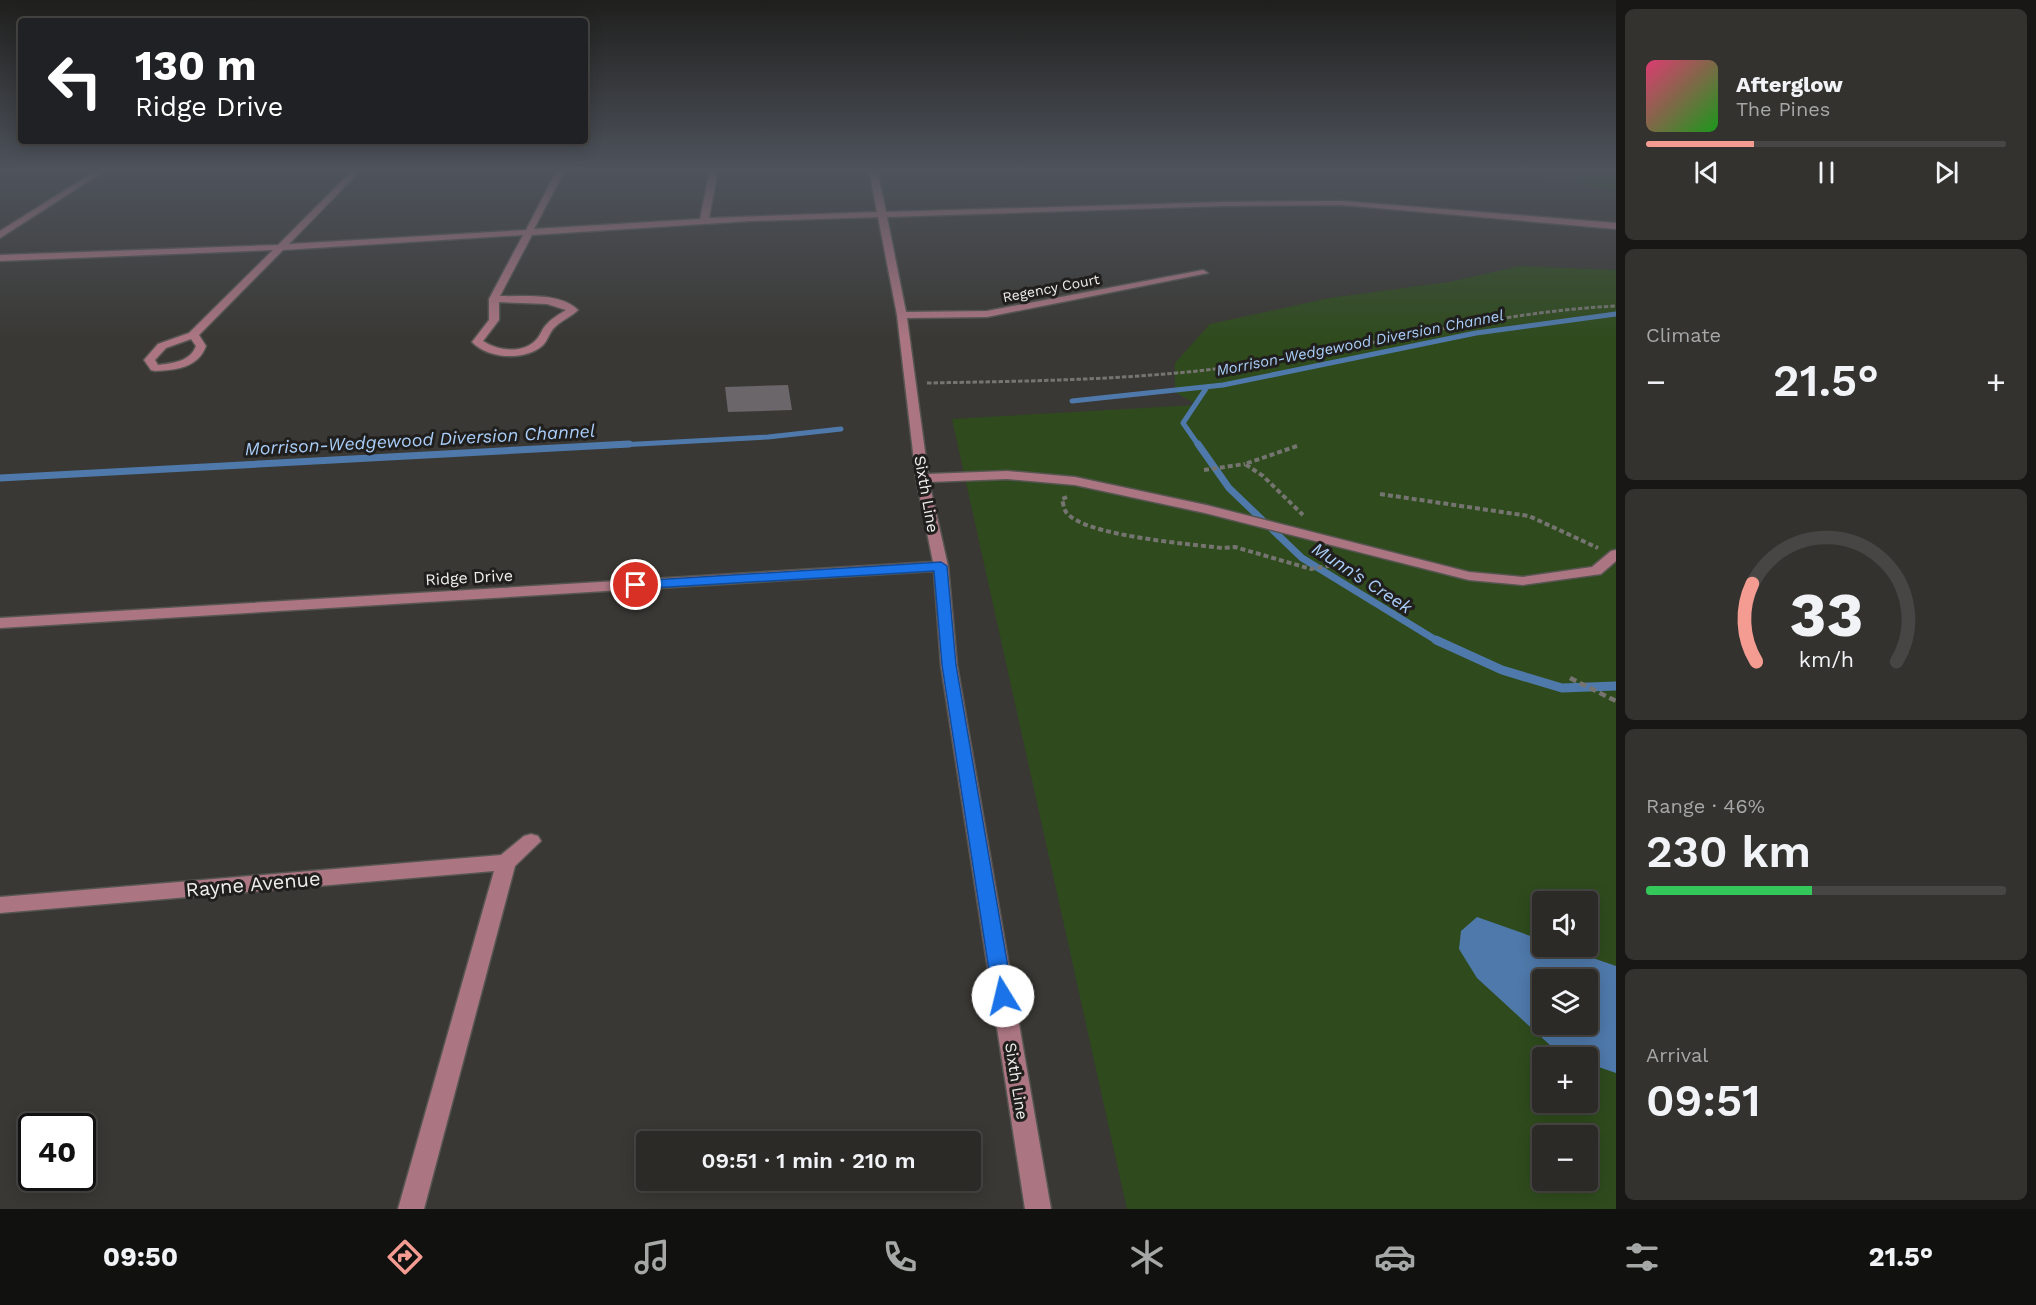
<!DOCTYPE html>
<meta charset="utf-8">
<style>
body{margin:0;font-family:"Work Sans",sans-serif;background:#33322f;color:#f1f3f6;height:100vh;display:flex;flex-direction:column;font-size:22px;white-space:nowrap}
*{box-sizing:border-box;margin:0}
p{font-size:20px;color:#a6a7a7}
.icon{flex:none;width:33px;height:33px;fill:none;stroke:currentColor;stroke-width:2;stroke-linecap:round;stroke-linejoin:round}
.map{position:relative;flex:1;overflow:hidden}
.drawer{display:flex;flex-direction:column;gap:9px;padding:9px;background:#181715;width:420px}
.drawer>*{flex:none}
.banner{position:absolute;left:18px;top:18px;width:570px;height:126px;border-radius:6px;box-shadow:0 3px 15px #0003,0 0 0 2px #474644;background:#202124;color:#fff;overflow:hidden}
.buttons{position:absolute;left:1532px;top:891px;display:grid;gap:12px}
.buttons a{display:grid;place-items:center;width:66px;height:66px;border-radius:6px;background:#2b2a27;box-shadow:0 3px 15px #0003,0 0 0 2px #474644;font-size:30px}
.speed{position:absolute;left:18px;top:1113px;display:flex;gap:12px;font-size:30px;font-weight:700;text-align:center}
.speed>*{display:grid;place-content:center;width:78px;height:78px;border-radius:50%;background:#2b2a27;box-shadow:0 3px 15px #0003,0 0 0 2px #474644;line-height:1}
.speed .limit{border:3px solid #111;border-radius:9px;background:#fff;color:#111}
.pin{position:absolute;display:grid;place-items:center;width:51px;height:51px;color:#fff;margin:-26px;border:3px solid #fff;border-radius:50%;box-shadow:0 2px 6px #0007}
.me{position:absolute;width:66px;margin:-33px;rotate:351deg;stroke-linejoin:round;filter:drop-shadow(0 0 4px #0008)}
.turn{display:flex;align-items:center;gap:21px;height:126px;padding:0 18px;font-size:27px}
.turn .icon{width:78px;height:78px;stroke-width:2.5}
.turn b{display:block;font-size:42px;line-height:51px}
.big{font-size:45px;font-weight:600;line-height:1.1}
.drawer .card{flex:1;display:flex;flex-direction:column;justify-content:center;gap:9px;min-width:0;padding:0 21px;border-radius:9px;background:#33322f}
.drawer .dial{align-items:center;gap:0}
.dial svg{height:156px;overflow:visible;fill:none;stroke:#474644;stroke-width:7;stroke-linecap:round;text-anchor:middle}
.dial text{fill:#f1f3f6;stroke:none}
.song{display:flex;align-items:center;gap:18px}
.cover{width:72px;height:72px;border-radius:9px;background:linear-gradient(135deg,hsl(340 70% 55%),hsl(120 70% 35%))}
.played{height:6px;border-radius:3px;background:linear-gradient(90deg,#f59c92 30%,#474644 30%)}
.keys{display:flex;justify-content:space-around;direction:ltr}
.heat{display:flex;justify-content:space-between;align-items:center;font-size:33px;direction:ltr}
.charge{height:9px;border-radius:4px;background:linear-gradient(90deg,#34c759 46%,#474644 0)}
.trip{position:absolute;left:636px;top:1131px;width:345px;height:60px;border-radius:6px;background:#2b2a27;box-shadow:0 3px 15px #0003,0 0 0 2px #474644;font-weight:600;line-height:60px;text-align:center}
.dock{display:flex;height:96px;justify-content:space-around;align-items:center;background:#111110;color:#a6a7a7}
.dock .icon{width:42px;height:42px}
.dock .active{color:#f59c92}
.dock b{font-size:27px;color:#f1f3f6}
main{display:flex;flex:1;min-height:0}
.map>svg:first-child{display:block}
.green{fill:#2f4b1d;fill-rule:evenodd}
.water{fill:#4f79aa;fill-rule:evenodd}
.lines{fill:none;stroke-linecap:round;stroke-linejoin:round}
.stream-far2{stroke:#4f79aa;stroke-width:5}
.stream-far1{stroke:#4f79aa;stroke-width:7}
.stream{stroke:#4f79aa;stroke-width:9}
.building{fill:#6a6669}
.minor-casing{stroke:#565551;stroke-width:3}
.path-far2{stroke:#757470;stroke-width:3;stroke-dasharray:4.5 2;stroke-linecap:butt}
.path-far1{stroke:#757470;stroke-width:4;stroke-dasharray:5 3;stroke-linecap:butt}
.path{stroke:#757470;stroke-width:4.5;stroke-dasharray:7 4;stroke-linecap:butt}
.minor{fill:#ab7682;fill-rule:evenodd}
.route{fill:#1a73e8;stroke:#114b97;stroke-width:1.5}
.labels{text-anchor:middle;stroke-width:6;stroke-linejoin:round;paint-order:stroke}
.far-street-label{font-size:14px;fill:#efeeec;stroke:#201f1d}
.far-water-label{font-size:15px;font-style:italic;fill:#aacefa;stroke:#201f1d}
.street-label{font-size:16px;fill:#efeeec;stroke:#201f1d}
.water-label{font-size:18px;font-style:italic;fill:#aacefa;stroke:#201f1d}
.near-street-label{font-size:20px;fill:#efeeec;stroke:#201f1d}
</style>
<main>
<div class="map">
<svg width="1616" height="1209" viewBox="0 0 1616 1209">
<rect width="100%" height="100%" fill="#393834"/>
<path class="green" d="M 1507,170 L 1616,170 L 1616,191 Z
M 1520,266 L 1616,270 L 1616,1209 L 1127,1209 L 952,419 L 1197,405 L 1175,392 L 1175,363 L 1210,324 L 1329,298 L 1449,282 ZM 1542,902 L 1587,902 L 1587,946 L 1542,946 ZM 1542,980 L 1587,980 L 1587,1024 L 1542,1024 ZM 1542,1058 L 1587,1058 L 1587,1102 L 1542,1102 ZM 1542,1136 L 1587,1136 L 1587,1180 L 1542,1180 Z"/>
<path class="water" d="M 1477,917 L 1542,940 L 1542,946 L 1561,947 L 1616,966 L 1616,1073 L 1587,1063 L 1587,1058 L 1575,1057 L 1551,1046 L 1477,978 L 1459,949 L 1461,931 ZM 1542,980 L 1587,980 L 1587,1024 L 1542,1024 Z"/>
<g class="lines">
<path class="stream-far2" d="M 1072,401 L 1223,385 L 1476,333 L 1616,314
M 601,446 L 768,437 L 841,429
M 1199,446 L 1183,423 L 1207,387"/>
<path class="stream-far1" d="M 1198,444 L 1229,488 L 1302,558 L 1439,642
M 0,478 L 629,444"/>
<path class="stream" d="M 1436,640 L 1502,670 L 1562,688 L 1616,686"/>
</g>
<path class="building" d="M 788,385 L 792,410 L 728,412 L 725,387 Z"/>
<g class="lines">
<g class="minor-casing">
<path id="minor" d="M 97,170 L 106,170 L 0,238 L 0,231 Z
M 353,170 L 361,170 L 289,244 L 526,230 L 557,170 L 565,170 L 534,229 L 700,219 L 710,170 L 718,170 L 709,218 L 877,212 L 869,170 L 877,170 L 886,212 L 1223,202 L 1342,201 L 1616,223 L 1616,229 L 1342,205 L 1223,206 L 887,217 L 906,312 L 987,311 L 1203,270 L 1208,273 L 987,317 L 907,318 L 928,474 L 1007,471 L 1075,477 L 1206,505 L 1469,572 L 1523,577 L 1592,567 L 1611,551 L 1616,550 L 1616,561 L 1601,574 L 1523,585 L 1469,580 L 1205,513 L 1075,485 L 1007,479 L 929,482 L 948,566 L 957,665 L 1051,1209 L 1025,1209 L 941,665 L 934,571 L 0,628 L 0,618 L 933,562 L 916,478 L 897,315 L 878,217 L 751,221 L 532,235 L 500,296 C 524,297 560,292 578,310 C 571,317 562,320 555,327 C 549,332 548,341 542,346 C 524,361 488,359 472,342 L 489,320 L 489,299 L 523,235 L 283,250 L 199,335 L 206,346 C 198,368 176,370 155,371 L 151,370 L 144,360 L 158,344 L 189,333 L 273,250 L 0,261 L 0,255 L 278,245 ZM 499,302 L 547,304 L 566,310 C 560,314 552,318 547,324 C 542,328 541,335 536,340 C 523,354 498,351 483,341 L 499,320 ZM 191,339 L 196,346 C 190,362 173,363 158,365 L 155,360 L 166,348 Z
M 531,834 L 538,836 L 541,841 L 515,866 L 424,1209 L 398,1209 L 494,871 L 0,913 L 0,897 L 501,855 L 524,836 Z"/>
</g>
<path class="path-far2" d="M 927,383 C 1036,381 1145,380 1253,364 C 1375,346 1493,312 1616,306"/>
<path class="path-far1" d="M 1297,446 L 1245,464 L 1263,476 L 1303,515
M 1204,470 L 1245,464
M 1380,494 L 1529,516 L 1598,548
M 1067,497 L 1062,499 C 1063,503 1064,509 1066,512 C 1083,536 1191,544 1222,548 L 1235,547 L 1311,569 L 1345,563"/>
<path class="path" d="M 1570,678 L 1616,701"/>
<use href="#minor" class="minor"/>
</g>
<linearGradient id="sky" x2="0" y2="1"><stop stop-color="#1f1f1d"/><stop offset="0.5" stop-color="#4e535c"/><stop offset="1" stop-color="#4e535c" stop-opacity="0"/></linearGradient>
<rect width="1616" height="340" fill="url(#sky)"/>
<path class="route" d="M 941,562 L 947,566 L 956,665 L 1013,996 L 1010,1002 L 1003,1005 L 996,1002 L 993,996 L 942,665 L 934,571 L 636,589 L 629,585 L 636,581 Z"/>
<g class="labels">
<g class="far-street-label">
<text transform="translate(1051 288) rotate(-11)" y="5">Regency Court</text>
</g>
<g class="far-water-label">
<text transform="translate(1360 343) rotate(-11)" y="5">Morrison-Wedgewood Diversion Channel</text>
</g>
<g class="street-label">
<text transform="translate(927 494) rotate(80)" y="6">Sixth Line</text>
<text transform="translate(469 577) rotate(-3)" y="6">Ridge Drive</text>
<text transform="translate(1017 1081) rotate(81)" y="6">Sixth Line</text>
</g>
<g class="water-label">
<text transform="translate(420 440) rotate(-3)" y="6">Morrison-Wedgewood Diversion Channel</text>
<text transform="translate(1362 578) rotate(33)" y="6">Munn's Creek</text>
</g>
<g class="near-street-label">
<text transform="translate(253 884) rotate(-5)" y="7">Rayne Avenue</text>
</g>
</g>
</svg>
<div class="buttons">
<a><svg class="icon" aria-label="sound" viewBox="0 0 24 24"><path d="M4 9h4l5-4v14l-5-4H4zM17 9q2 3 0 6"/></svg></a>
<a><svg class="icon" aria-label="layers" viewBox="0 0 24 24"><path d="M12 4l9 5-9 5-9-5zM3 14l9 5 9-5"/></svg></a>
<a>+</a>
<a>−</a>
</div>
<div class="speed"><div class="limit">40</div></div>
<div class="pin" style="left:636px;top:585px;background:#d93025"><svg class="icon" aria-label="arrive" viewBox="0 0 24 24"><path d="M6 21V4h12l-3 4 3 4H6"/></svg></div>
<svg class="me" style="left:1003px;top:996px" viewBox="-20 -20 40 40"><circle r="19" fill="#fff"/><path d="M0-13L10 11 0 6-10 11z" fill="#1a73e8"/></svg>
<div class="trip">09:51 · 1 min · 210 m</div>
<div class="banner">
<div class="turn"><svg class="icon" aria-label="left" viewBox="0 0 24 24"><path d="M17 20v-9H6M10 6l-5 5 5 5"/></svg><div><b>130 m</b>Ridge Drive</div></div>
</div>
</div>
<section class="drawer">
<div class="card">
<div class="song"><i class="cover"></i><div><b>Afterglow</b><p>The Pines</p></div></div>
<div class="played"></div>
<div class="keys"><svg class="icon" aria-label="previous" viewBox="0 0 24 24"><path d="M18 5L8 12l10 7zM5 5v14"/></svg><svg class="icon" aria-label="pause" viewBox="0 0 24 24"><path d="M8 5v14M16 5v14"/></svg><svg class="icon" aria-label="next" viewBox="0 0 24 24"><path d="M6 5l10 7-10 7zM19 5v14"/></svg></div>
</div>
<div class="card"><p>Climate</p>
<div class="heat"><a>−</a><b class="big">21.5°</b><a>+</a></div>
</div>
<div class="card dial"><svg viewBox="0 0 100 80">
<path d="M14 69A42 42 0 1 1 86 69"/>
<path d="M14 69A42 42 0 0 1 12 29" stroke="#f59c92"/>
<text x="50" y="56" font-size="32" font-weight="700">33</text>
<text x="50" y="72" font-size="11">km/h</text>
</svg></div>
<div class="card"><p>Range · 46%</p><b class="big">230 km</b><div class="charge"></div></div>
<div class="card"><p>Arrival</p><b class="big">09:51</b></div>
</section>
</main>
<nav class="dock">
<b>09:50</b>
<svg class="icon active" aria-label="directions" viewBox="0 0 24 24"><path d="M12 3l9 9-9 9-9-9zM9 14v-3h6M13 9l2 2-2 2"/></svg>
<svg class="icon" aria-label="music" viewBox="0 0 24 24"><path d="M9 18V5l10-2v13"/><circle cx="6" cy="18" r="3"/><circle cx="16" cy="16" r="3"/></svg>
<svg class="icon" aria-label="phone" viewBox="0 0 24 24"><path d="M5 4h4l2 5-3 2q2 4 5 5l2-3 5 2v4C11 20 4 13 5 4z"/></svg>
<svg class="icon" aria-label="climate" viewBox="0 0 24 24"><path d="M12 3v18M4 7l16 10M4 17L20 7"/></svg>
<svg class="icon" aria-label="car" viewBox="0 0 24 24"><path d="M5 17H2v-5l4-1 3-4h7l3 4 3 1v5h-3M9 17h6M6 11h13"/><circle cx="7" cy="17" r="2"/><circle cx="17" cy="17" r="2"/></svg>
<svg class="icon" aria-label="filters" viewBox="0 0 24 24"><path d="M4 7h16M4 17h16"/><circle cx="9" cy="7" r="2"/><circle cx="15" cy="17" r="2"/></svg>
<b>21.5°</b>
</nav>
